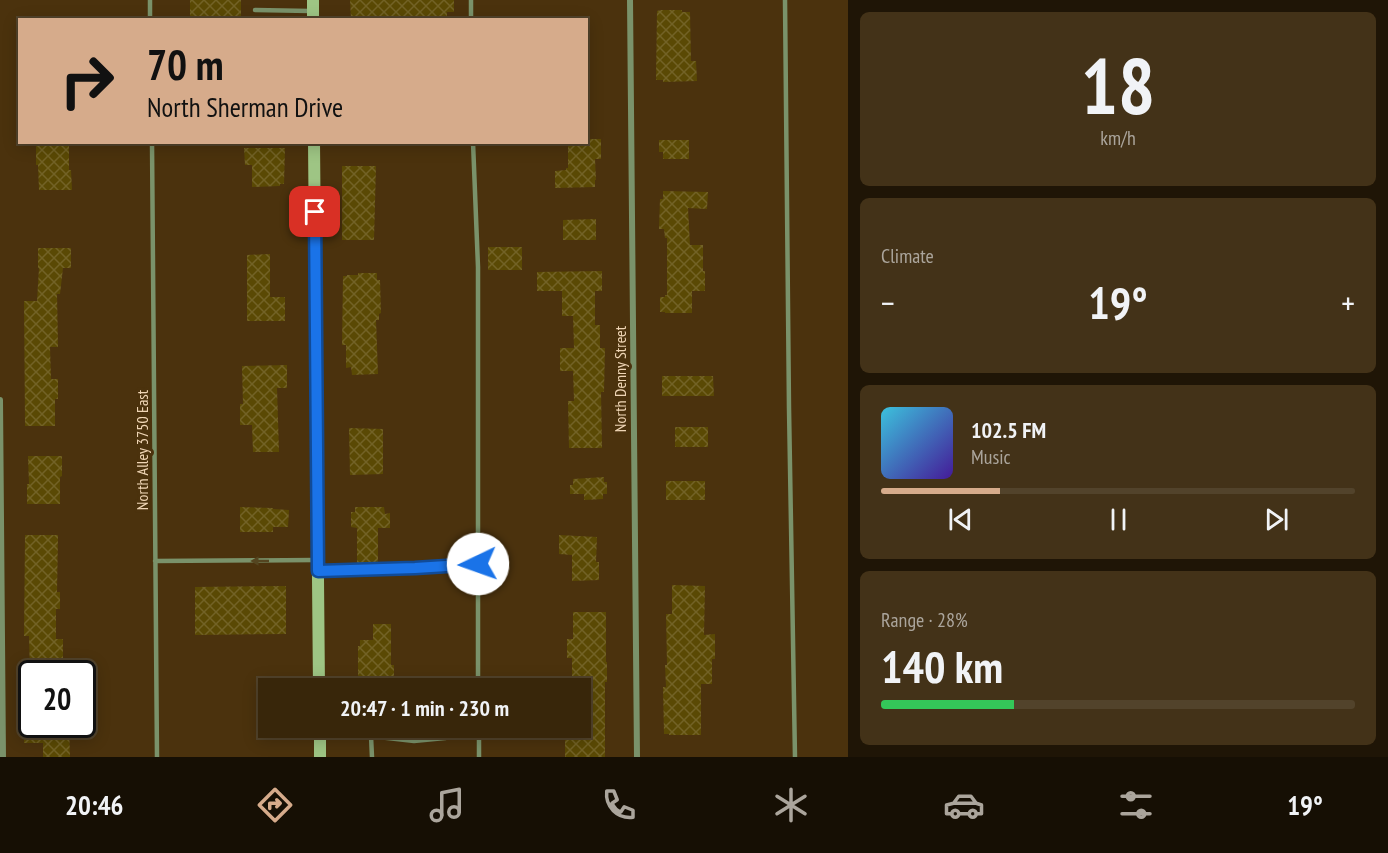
<!DOCTYPE html>
<meta charset="utf-8">
<style>
body{margin:0;font-family:"PT Sans Narrow",sans-serif;background:#433218;color:#f1f3f6;height:100vh;display:flex;flex-direction:column;font-size:22px;white-space:nowrap}
*{box-sizing:border-box;margin:0}
p{font-size:20px;color:#aba59c}
.icon{flex:none;width:33px;height:33px;fill:none;stroke:currentColor;stroke-width:2;stroke-linecap:round;stroke-linejoin:round}
.map{position:relative;flex:1;overflow:hidden}
.details{display:flex;flex-direction:column;gap:12px;padding:12px;background:#1f1506;width:540px}
.details>*{flex:none}
.top-card{position:absolute;left:18px;top:18px;width:570px;height:126px;border-radius:0px;box-shadow:0 3px 15px #0003,0 0 0 2px #52432b;background:#d6ab8b;color:#111;overflow:hidden}
.speed{position:absolute;left:18px;top:660px;display:flex;gap:12px;font-size:30px;font-weight:700;text-align:center}
.speed>*{display:grid;place-content:center;width:78px;height:78px;border-radius:50%;background:#38260a;box-shadow:0 3px 15px #0003,0 0 0 2px #52432b;line-height:1}
.speed .limit{border:3px solid #111;border-radius:9px;background:#fff;color:#111}
.pin{position:absolute;display:grid;place-items:center;width:51px;height:51px;color:#fff;margin:-26px;border-radius:12px;box-shadow:0 3px 9px #0006}
.me{position:absolute;width:66px;margin:-33px;rotate:267deg;stroke-linejoin:round;filter:drop-shadow(0 0 4px #0008)}
.turn{display:flex;align-items:center;gap:21px;height:126px;padding:0 30px;font-size:27px}
.turn .icon{width:78px;height:78px;stroke-width:2.5}
.turn b{display:block;font-size:42px;line-height:51px}
.big{font-size:45px;font-weight:800;line-height:1.1}
.details .tile{flex:1;display:flex;flex-direction:column;justify-content:center;gap:9px;min-width:0;padding:0 21px;border-radius:9px;background:#433218}
.details .dial{align-items:center;gap:0}
.dial b{font-size:78px;line-height:1}
.song{display:flex;align-items:center;gap:18px}
.cover{width:72px;height:72px;border-radius:9px;background:linear-gradient(135deg,hsl(190 70% 55%),hsl(260 70% 35%))}
.played{height:6px;border-radius:3px;background:linear-gradient(90deg,#d6ab8b 25%,#52432b 25%)}
.keys{display:flex;justify-content:space-around;direction:ltr}
.heat{display:flex;justify-content:space-between;align-items:center;font-size:33px;direction:ltr}
.charge{height:9px;border-radius:4px;background:linear-gradient(90deg,#34c759 28%,#52432b 0)}
.trip{position:absolute;left:258px;top:678px;width:333px;height:60px;border-radius:0px;background:#38260a;box-shadow:0 3px 15px #0003,0 0 0 2px #52432b;font-weight:800;line-height:60px;text-align:center}
.menu{display:flex;height:96px;justify-content:space-around;align-items:center;background:#160f04;color:#aba59c}
.menu .icon{width:42px;height:42px}
.menu .on{color:#d6ab8b}
.menu b{font-size:27px;color:#f1f3f6}
main{display:flex;flex:1;min-height:0}
.map>svg:first-child{display:block}
.building{fill:url(#building-cross-hatch)}
.lines{fill:none;stroke-linecap:round;stroke-linejoin:round}
.lane{stroke:#7a926a;stroke-width:4.5}
.street{stroke:#7a926a;stroke-width:6}
.secondary{stroke:#9ec584;stroke-width:12}
.oneway{fill:#544520}
.route-casing{stroke:#114b97;stroke-width:15}
.route{stroke:#1a73e8;stroke-width:10}
.labels{text-anchor:middle;stroke-width:6;stroke-linejoin:round;paint-order:stroke}
.street-label{font-size:16px;fill:#efd5b5;stroke:#4b320d}
</style>
<main>
<div class="map">
<svg width="848" height="757" viewBox="0 0 848 757">
<defs>
<pattern id="building-cross-hatch" width="8" height="8" patternUnits="userSpaceOnUse" patternTransform="scale(1.5)"><rect width="8" height="8" fill="#5a4904"/><path d="M0 0l8 8M0 8l8-8" fill="none" stroke="#726226"/></pattern>
</defs>
<rect width="100%" height="100%" fill="#4b320d"/>
<path class="building" d="M 190,0 L 241,0 L 241,20 L 190,20 Z
M 350,0 L 454,0 L 454,12 L 447,12 L 447,20 L 428,20 L 428,18 L 351,19 Z
M 661,10 L 682,10 L 682,12 L 690,12 L 691,61 L 696,61 L 697,81 L 663,82 L 663,80 L 656,80 L 657,11 Z
M 586,139 L 601,139 L 601,159 L 595,159 L 596,180 L 595,180 L 595,187 L 555,188 L 555,171 L 566,170 L 566,168 L 568,168 L 568,142 L 586,142 Z
M 659,140 L 689,140 L 689,159 L 663,159 L 663,152 L 659,152 Z
M 36,145 L 69,145 L 69,170 L 71,170 L 72,190 L 39,190 L 38,165 L 36,165 Z
M 244,148 L 285,148 L 284,184 L 280,184 L 280,186 L 252,187 L 252,165 L 245,165 Z
M 342,166 L 376,166 L 374,240 L 342,240 Z
M 663,191 L 708,192 L 707,209 L 688,208 L 690,245 L 703,245 L 703,271 L 705,271 L 705,291 L 692,291 L 692,313 L 665,313 L 665,312 L 660,312 L 660,297 L 665,297 L 665,295 L 667,295 L 667,238 L 665,238 L 664,229 L 659,229 L 660,199 L 663,199 Z
M 596,219 L 596,240 L 563,240 L 563,220 Z
M 488,247 L 522,247 L 522,270 L 488,270 Z
M 38,248 L 71,248 L 71,268 L 63,268 L 60,294 L 57,294 L 58,347 L 50,347 L 51,379 L 58,379 L 58,399 L 55,399 L 55,426 L 25,426 L 24,301 L 37,301 L 39,268 L 38,268 Z
M 270,254 L 270,297 L 285,297 L 285,321 L 247,321 L 247,255 Z
M 602,271 L 602,291 L 595,291 L 595,325 L 600,325 L 600,348 L 605,348 L 604,392 L 601,392 L 602,448 L 569,448 L 568,401 L 574,401 L 573,371 L 560,371 L 560,348 L 574,348 L 573,316 L 562,316 L 562,291 L 537,291 L 537,272 Z
M 358,273 L 377,273 L 377,280 L 380,280 L 381,313 L 379,314 L 379,320 L 376,320 L 378,374 L 352,375 L 351,367 L 346,368 L 346,345 L 342,345 L 343,276 L 347,276 L 347,275 L 358,275 Z
M 287,365 L 287,388 L 277,388 L 279,452 L 253,452 L 252,425 L 240,425 L 240,404 L 243,404 L 242,366 Z
M 662,376 L 713,376 L 714,396 L 662,396 Z
M 675,427 L 708,427 L 708,447 L 675,447 Z
M 349,428 L 383,429 L 383,474 L 350,475 Z
M 28,456 L 62,456 L 62,476 L 60,477 L 60,504 L 27,504 L 27,484 L 29,484 Z
M 604,477 L 604,482 L 607,482 L 607,494 L 603,494 L 603,499 L 584,500 L 584,494 L 570,494 L 570,485 L 573,485 L 573,479 Z
M 666,481 L 705,481 L 705,500 L 666,500 Z
M 240,507 L 273,508 L 273,509 L 289,510 L 288,527 L 273,527 L 273,532 L 240,532 Z
M 355,507 L 384,507 L 385,514 L 390,513 L 390,528 L 378,528 L 378,564 L 357,565 L 357,528 L 351,527 L 351,512 L 355,512 Z
M 25,535 L 58,535 L 57,592 L 60,592 L 60,609 L 56,609 L 56,639 L 63,639 L 63,674 L 30,674 L 29,636 L 24,636 Z
M 559,535 L 597,537 L 596,562 L 599,562 L 599,580 L 572,581 L 572,555 L 559,554 Z
M 672,585 L 705,586 L 704,635 L 715,634 L 715,659 L 712,659 L 712,684 L 701,684 L 701,735 L 669,735 L 669,734 L 664,734 L 663,687 L 666,687 L 665,665 L 667,665 L 666,614 L 672,614 Z
M 286,586 L 286,634 L 195,635 L 195,587 Z
M 573,612 L 606,612 L 606,662 L 607,662 L 607,682 L 605,682 L 605,757 L 565,757 L 565,728 L 580,728 L 580,682 L 576,682 L 576,678 L 572,678 L 572,658 L 567,658 L 567,639 L 573,639 Z
M 373,624 L 391,624 L 391,665 L 394,665 L 394,679 L 387,679 L 387,684 L 358,684 L 358,646 L 360,646 L 360,640 L 373,640 Z
M 36,724 L 69,724 L 70,757 L 43,757 L 43,743 L 24,743 L 24,726 L 36,726 Z"/>
<g class="lines">
<path class="lane" d="M 150,0 L 150,20
M 471,0 L 471,20
M 785,0 L 789,408 L 795,757
M 255,10 L 310,11
M 152,142 L 157,757
M 473,142 L 478,267 L 478,688
M 155,561 L 315,560
M 321,571 L 478,564
M 479,728 L 479,757
M 322,733 L 352,734 L 414,741 L 445,738 L 479,729
M 371,736 L 372,757"/>
<path class="street" d="M 630,0 L 637,757
M 0,400 L 3,757"/>
<path class="secondary" d="M 313,0 L 313,20
M 314,142 L 319,688
M 320,728 L 320,757"/>
</g>
<defs><path id="oneway-solid" d="M-6-.8H1V-3.2L6.5 0L1 3.2V.8H-6Z" transform="scale(1.5)"/></defs>
<use class="oneway" href="#oneway-solid" transform="translate(260 561) rotate(180)"/>
<g class="lines">
<g class="route-casing">
<path id="route" d="M 315,212 L 318,571 L 415,568 L 478,564"/>
</g>
<use href="#route" class="route"/>
</g>
<g class="labels">
<g class="street-label">
<text transform="translate(620 379) rotate(-90)" y="6">North Denny Street</text>
<text transform="translate(142 450) rotate(-90)" y="6">North Alley 3750 East</text>
</g>
</g>
</svg>
<div class="speed"><div class="limit">20</div></div>
<div class="pin" style="left:315px;top:212px;background:#d93025"><svg class="icon" aria-label="arrive" viewBox="0 0 24 24"><path d="M6 21V4h12l-3 4 3 4H6"/></svg></div>
<svg class="me" style="left:478px;top:564px" viewBox="-20 -20 40 40"><circle r="19" fill="#fff"/><path d="M0-13L10 11 0 6-10 11z" fill="#1a73e8"/></svg>
<div class="trip">20:47 · 1 min · 230 m</div>
<div class="top-card">
<div class="turn"><svg class="icon" aria-label="right" viewBox="0 0 24 24"><path d="M7 20v-9h11M14 6l5 5-5 5"/></svg><div><b>70 m</b>North Sherman Drive</div></div>
</div>
</div>
<section class="details">
<div class="tile dial"><b>18</b><p>km/h</p></div>
<div class="tile"><p>Climate</p>
<div class="heat"><a>−</a><b class="big">19°</b><a>+</a></div>
</div>
<div class="tile">
<div class="song"><i class="cover"></i><div><b>102.5 FM</b><p>Music</p></div></div>
<div class="played"></div>
<div class="keys"><svg class="icon" aria-label="previous" viewBox="0 0 24 24"><path d="M18 5L8 12l10 7zM5 5v14"/></svg><svg class="icon" aria-label="pause" viewBox="0 0 24 24"><path d="M8 5v14M16 5v14"/></svg><svg class="icon" aria-label="next" viewBox="0 0 24 24"><path d="M6 5l10 7-10 7zM19 5v14"/></svg></div>
</div>
<div class="tile"><p>Range · 28%</p><b class="big">140 km</b><div class="charge"></div></div>
</section>
</main>
<nav class="menu">
<b>20:46</b>
<svg class="icon on" aria-label="directions" viewBox="0 0 24 24"><path d="M12 3l9 9-9 9-9-9zM9 14v-3h6M13 9l2 2-2 2"/></svg>
<svg class="icon" aria-label="music" viewBox="0 0 24 24"><path d="M9 18V5l10-2v13"/><circle cx="6" cy="18" r="3"/><circle cx="16" cy="16" r="3"/></svg>
<svg class="icon" aria-label="phone" viewBox="0 0 24 24"><path d="M5 4h4l2 5-3 2q2 4 5 5l2-3 5 2v4C11 20 4 13 5 4z"/></svg>
<svg class="icon" aria-label="climate" viewBox="0 0 24 24"><path d="M12 3v18M4 7l16 10M4 17L20 7"/></svg>
<svg class="icon" aria-label="car" viewBox="0 0 24 24"><path d="M5 17H2v-5l4-1 3-4h7l3 4 3 1v5h-3M9 17h6M6 11h13"/><circle cx="7" cy="17" r="2"/><circle cx="17" cy="17" r="2"/></svg>
<svg class="icon" aria-label="filters" viewBox="0 0 24 24"><path d="M4 7h16M4 17h16"/><circle cx="9" cy="7" r="2"/><circle cx="15" cy="17" r="2"/></svg>
<b>19°</b>
</nav>
